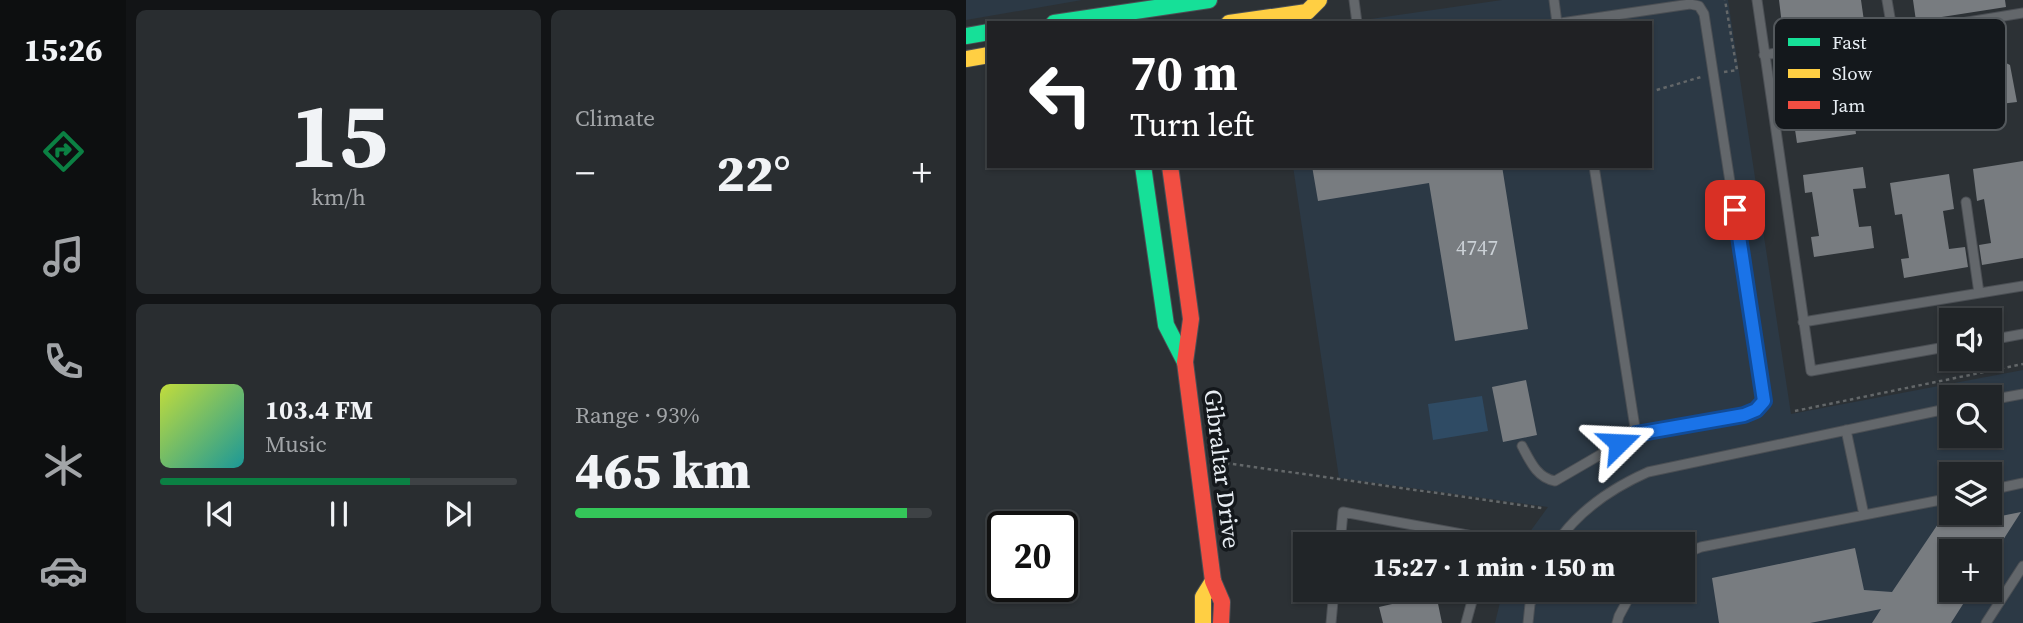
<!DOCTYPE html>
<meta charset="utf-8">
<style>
body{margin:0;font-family:"Source Serif 4",serif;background:#292d30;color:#f1f3f6;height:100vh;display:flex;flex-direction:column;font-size:26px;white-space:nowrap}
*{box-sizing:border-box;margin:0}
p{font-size:23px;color:#a2a5a8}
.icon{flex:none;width:38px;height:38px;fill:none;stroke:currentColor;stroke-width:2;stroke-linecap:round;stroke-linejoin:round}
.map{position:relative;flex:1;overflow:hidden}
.panel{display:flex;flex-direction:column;gap:10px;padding:10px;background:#121416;width:840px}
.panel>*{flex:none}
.banner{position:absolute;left:21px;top:21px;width:665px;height:147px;border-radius:0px;box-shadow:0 2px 5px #0004,0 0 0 2px #3e4245;background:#202124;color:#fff;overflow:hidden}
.buttons{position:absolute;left:973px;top:308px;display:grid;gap:14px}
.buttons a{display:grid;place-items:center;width:63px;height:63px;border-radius:0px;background:#212528;box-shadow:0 2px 5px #0004,0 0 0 2px #3e4245;font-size:35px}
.speed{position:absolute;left:21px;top:511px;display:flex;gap:14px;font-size:35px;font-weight:700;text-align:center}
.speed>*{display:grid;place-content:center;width:91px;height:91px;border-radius:50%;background:#212528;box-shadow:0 2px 5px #0004,0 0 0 2px #3e4245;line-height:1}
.speed .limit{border:4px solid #111;border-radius:10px;background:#fff;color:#111}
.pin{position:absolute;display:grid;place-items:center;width:60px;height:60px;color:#fff;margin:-30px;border-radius:14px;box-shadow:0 4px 10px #0006}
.me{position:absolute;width:77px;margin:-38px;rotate:69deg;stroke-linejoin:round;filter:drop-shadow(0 0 5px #0008)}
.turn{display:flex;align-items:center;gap:24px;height:147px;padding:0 28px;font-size:32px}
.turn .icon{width:91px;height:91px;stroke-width:2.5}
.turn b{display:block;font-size:49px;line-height:60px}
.big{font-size:52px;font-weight:800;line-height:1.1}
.panel .widget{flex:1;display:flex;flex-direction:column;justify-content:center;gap:10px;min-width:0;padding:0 24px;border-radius:10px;background:#292d30}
.panel .dial{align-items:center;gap:0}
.dial b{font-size:91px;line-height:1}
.song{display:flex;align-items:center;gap:21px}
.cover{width:84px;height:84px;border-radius:10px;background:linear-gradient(135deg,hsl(70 70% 55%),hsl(180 70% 35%))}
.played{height:7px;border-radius:4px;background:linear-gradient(90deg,#0b8043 70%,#3e4245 70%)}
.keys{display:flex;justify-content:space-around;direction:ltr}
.heat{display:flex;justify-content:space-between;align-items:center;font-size:38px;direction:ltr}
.charge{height:10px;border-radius:5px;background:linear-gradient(90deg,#34c759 93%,#3e4245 0)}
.panel .tiles{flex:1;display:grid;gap:10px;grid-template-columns:repeat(2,1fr)}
.trip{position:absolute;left:327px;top:532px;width:402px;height:70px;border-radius:0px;background:#212528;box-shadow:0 2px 5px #0004,0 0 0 2px #3e4245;font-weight:800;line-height:70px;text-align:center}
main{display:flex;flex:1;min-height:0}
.dock{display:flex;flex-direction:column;width:126px;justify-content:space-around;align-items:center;background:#0d0f10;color:#a2a5a8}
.dock .icon{width:49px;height:49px}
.dock .active{color:#0b8043}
.dock b{font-size:32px;color:#f1f3f6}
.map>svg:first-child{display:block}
.built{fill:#2c3945;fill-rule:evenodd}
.green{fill:#2f4b64}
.building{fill:#787c80}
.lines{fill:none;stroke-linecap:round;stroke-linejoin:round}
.lane-casing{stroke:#4b4f54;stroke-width:11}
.fast-casing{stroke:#4b4f54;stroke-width:18}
.slow-casing{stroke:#4b4f54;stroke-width:18}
.jam-casing{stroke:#4b4f54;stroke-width:18}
.path{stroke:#636769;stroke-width:2.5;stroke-dasharray:3.5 3.5;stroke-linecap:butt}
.lane{stroke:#63676b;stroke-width:9}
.fast{stroke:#16e098;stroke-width:16}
.slow{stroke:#ffcf43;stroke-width:16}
.jam{stroke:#f24e42;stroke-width:16}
.route-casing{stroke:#114b97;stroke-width:18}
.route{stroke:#1a73e8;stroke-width:12}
.labels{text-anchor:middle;stroke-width:7;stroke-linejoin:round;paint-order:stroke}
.number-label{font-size:21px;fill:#cbd1d6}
.street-label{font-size:24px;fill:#e7edf3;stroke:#14181c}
.key{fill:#14181c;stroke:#53585c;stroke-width:2}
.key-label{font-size:19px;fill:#e7edf3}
</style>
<main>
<nav class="dock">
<b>15:26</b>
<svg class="icon active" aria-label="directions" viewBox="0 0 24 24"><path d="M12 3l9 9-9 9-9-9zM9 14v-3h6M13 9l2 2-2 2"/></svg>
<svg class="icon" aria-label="music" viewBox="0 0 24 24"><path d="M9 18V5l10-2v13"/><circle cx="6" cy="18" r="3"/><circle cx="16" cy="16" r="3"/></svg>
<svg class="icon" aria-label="phone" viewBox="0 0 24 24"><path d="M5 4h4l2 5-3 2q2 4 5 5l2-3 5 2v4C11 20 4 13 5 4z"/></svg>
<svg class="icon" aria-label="climate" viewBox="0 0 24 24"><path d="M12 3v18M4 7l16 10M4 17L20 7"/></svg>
<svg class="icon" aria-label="car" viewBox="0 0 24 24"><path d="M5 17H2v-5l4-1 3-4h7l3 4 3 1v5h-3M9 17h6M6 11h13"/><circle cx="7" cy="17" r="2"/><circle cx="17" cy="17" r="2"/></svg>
</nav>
<section class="panel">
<div class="tiles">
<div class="widget dial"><b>15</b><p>km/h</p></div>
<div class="widget"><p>Climate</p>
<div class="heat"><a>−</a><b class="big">22°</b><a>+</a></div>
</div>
<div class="widget">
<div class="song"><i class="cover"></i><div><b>103.4 FM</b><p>Music</p></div></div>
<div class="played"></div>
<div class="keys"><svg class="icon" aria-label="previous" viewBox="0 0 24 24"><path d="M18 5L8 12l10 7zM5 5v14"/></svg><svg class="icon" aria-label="pause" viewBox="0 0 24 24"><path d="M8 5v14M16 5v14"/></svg><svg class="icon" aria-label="next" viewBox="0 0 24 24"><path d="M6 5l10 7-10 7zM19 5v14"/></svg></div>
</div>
<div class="widget"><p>Range · 93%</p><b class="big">465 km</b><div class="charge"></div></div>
</div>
</section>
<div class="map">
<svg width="1057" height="623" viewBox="0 0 1057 623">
<rect width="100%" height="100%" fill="#2c3135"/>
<path class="built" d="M 0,0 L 116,0 L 0,20 Z
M 536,0 L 762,0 L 825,414 L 1057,370 L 1057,623 L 529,623 L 537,590 L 718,590 L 718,544 L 555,544 L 582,507 L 373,478 L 327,166 L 684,166 L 684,23 L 377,23 ZM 985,397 L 1024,397 L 1024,436 L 985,436 ZM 985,474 L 1024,474 L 1024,513 L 985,513 ZM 985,551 L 1024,551 L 1024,590 L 985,590 Z"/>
<path class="green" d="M 516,396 L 522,431 L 467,440 L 462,404 Z"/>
<path class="building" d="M 813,0 L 895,0 L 898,21 L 879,24 L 878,17 L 834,23 L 835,30 L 817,33 Z
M 947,0 L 1039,0 L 1040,7 L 950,21 Z
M 879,53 L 882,74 L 870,75 L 875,114 L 887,112 L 890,134 L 831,143 L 828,123 L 835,122 L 829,78 L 822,79 L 819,61 Z
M 1022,54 L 1044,65 L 1051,102 L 1034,104 L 1031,86 L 1017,80 L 986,85 L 982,61 Z
M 1057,161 L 1057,258 L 1016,265 L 1013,245 L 1025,243 L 1018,199 L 1011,201 L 1007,169 Z
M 346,166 L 536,166 L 562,329 L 489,341 L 463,183 L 352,201 Z
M 897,167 L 900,188 L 887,189 L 893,227 L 905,226 L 908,248 L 848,257 L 845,237 L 853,236 L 846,192 L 839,193 L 837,175 Z
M 983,174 L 988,209 L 977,211 L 983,249 L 999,247 L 1002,267 L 938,278 L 935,259 L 943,258 L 936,214 L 929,215 L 924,183 Z
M 560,380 L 571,435 L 537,442 L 526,387 Z
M 1034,510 L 1035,516 L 1055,512 L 1030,551 L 985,551 L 985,590 L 1006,590 L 985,623 L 906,623 L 915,609 L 844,623 L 753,623 L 746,578 L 889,548 L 898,590 L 926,592 L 974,521 Z
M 470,594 L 476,623 L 417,623 L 413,607 Z"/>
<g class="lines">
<g class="lane-casing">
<path id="lane" d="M 388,0 L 391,23
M 588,0 L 591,23
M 791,0 L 845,371 L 985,346
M 921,0 L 927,35
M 798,55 L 1057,13
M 628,166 L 670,434
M 1000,202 L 1013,293
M 837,322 L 1057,286
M 1024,340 L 1057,334
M 1024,400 L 1057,394
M 880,430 L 898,515
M 556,446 C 564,461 571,478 589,481 L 670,434 L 778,415 L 790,410 L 798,401 L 738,14 L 733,6 L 724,4 L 595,23
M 1024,490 L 1057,483
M 374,544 L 377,512 L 523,539 L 522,544
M 590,544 C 612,511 646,488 682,472 L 985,408
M 718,554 L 735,547 L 985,498
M 365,623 L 368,590
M 500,623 L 509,590
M 562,623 L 564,604 L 570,590
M 651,623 L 653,616 L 667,590
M 1020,623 L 1057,566"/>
</g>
<g class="fast-casing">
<path id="fast" d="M 88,23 L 243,0
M 0,36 L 23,32
M 177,166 L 200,325 L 219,362"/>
</g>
<g class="slow-casing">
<path id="slow" d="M 263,23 L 341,12 L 353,0
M 0,59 L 23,55
M 237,623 L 237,597 L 247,581"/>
</g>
<g class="jam-casing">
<path id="jam" d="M 204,166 L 225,319 L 219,362 L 247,581 L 256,602 L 255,623"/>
</g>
<path class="path" d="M 758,72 L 771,70 L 759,0
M 684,92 L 735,77
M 829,411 L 1057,364
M 260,463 L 576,508"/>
<use href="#lane" class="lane"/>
<use href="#fast" class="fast"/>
<use href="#slow" class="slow"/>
<use href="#jam" class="jam"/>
</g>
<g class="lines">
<g class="route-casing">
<path id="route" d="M 653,443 L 670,434 L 778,415 L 790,410 L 798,401 L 769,210"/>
</g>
<use href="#route" class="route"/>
</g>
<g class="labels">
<g class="number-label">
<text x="511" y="255">4747</text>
</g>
<g class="street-label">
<text transform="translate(256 469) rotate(83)" y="8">Gibraltar Drive</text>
</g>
</g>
<rect x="808" y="18" width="232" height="112" rx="10" class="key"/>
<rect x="822" y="38" width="32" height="8" fill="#16e098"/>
<rect x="822" y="69" width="32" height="9" fill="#ffcf43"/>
<rect x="822" y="101" width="32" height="8" fill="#f24e42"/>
<g class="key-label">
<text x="866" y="49">Fast</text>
<text x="866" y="80">Slow</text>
<text x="866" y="112">Jam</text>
</g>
</svg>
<div class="buttons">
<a><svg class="icon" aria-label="sound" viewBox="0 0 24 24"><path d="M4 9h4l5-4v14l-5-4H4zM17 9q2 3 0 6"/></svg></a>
<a><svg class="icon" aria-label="search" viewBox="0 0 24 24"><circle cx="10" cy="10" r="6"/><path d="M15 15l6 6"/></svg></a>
<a><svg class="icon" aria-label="layers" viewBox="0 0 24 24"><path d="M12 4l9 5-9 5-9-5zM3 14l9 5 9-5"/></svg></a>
<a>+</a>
</div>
<div class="speed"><div class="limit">20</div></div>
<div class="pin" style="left:769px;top:210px;background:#d93025"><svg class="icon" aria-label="arrive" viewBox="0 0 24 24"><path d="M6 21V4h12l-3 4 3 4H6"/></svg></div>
<svg class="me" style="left:653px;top:443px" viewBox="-20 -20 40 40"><path d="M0-17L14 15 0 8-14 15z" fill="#1a73e8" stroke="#fff" stroke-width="4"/></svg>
<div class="trip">15:27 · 1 min · 150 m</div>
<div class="banner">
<div class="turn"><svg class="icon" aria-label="left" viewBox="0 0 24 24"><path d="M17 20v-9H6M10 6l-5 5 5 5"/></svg><div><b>70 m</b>Turn left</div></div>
</div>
</div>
</main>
